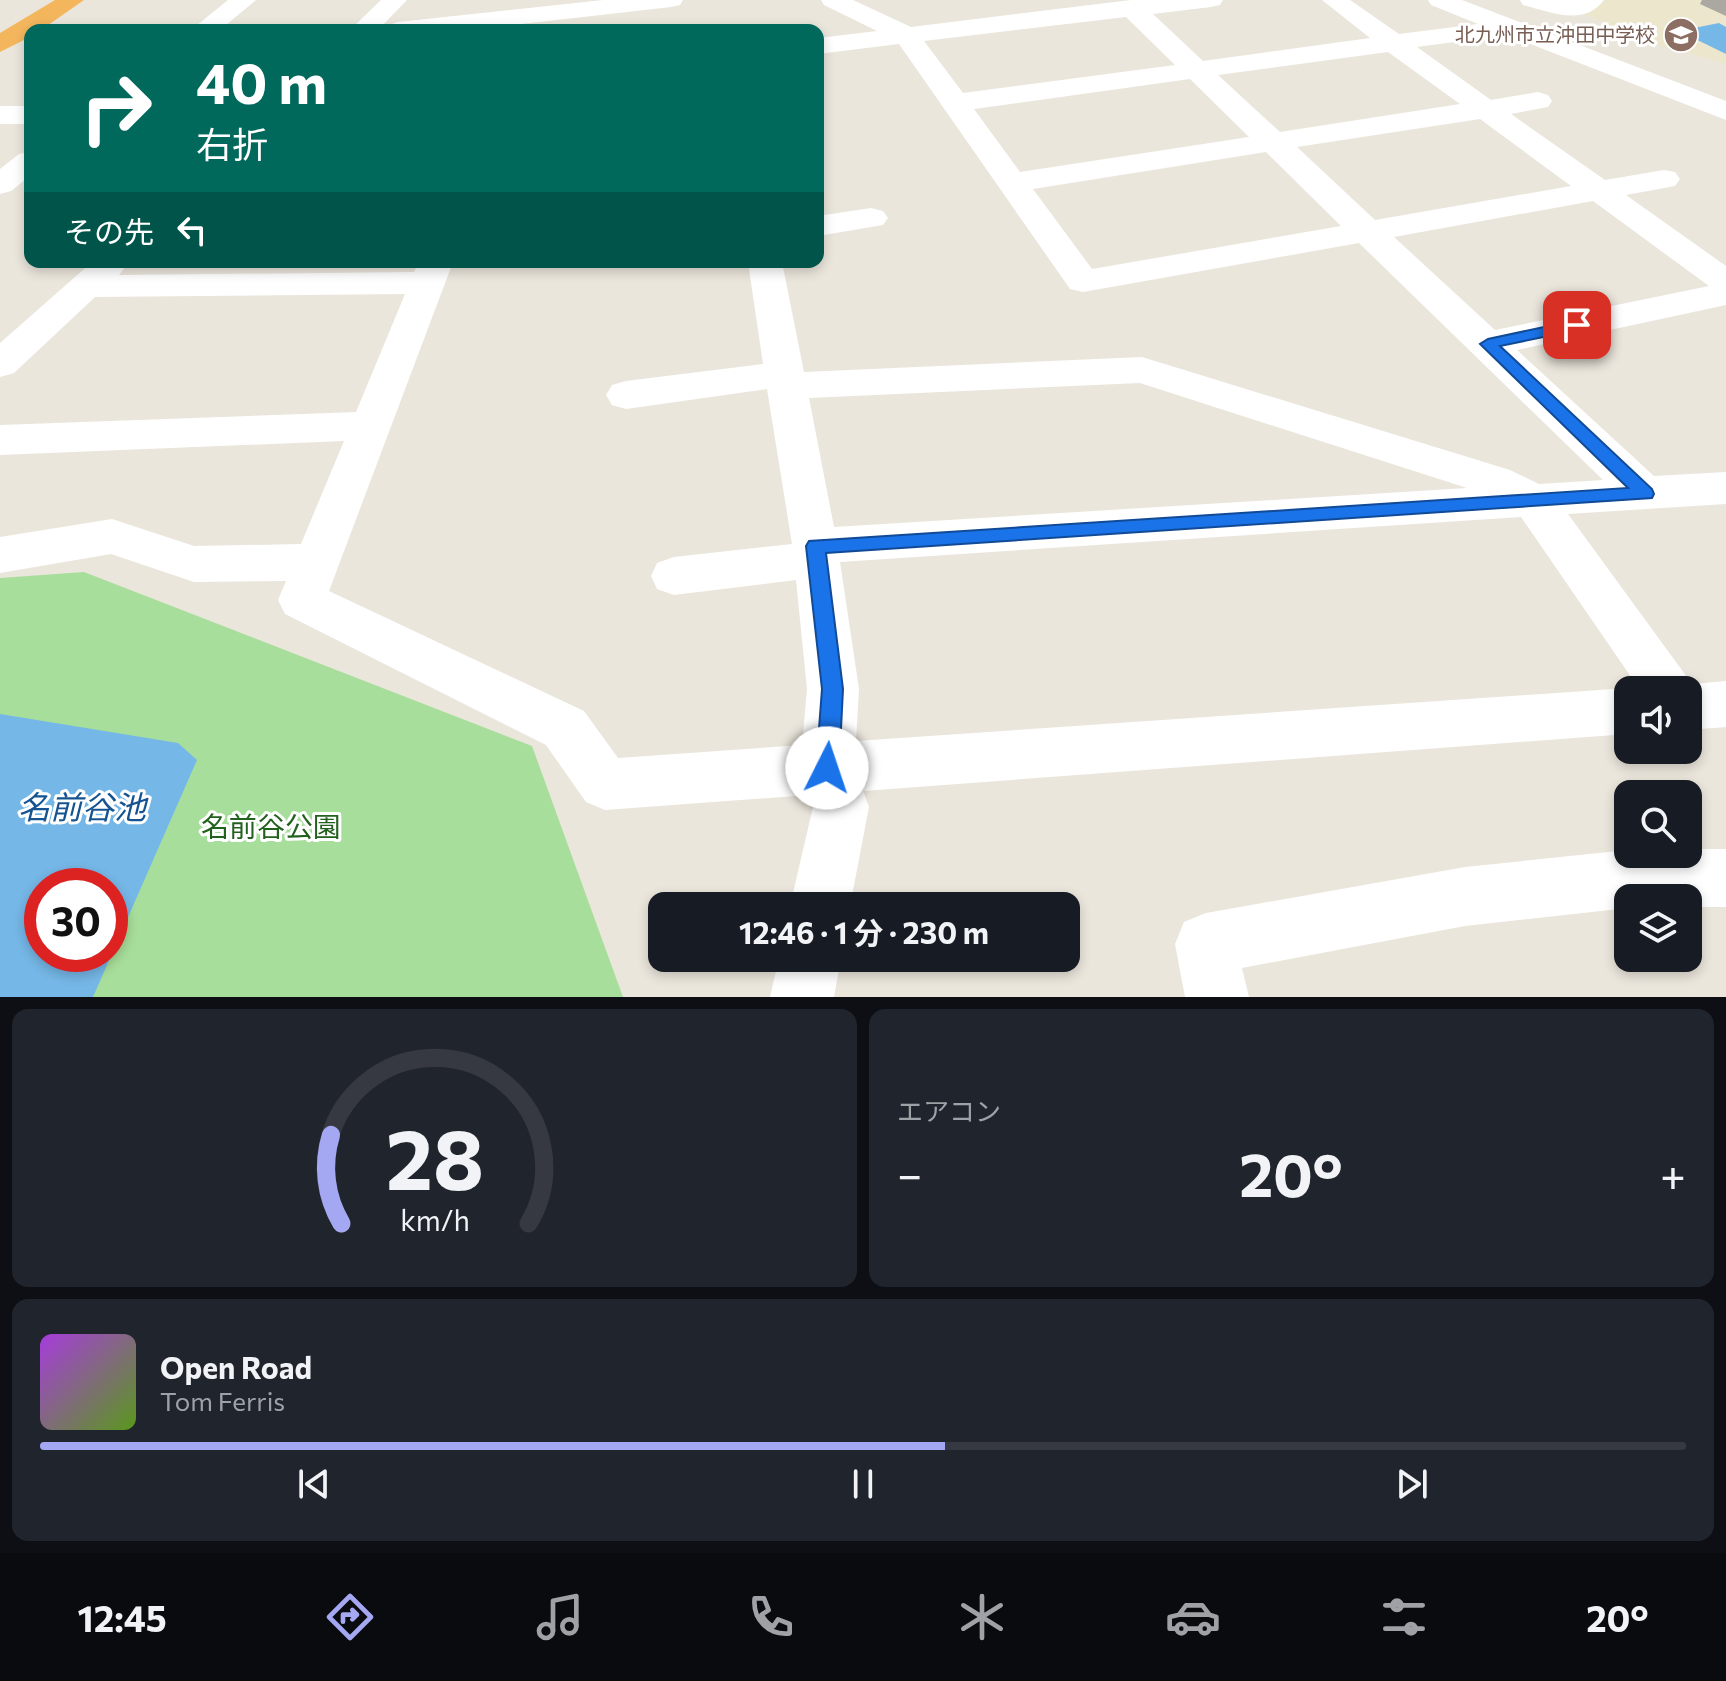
<!DOCTYPE html>
<html lang="ja">
<meta charset="utf-8">
<style>
body{margin:0;font-family:Commissioner,"Noto Sans JP",sans-serif;background:#20242c;color:#f1f3f6;height:100vh;display:flex;flex-direction:column;font-size:30px;white-space:nowrap}
*{box-sizing:border-box;margin:0}
p{font-size:26px;color:#9ea1a6}
.icon{flex:none;width:44px;height:44px;fill:none;stroke:currentColor;stroke-width:2;stroke-linecap:round;stroke-linejoin:round}
.map{position:relative;height:997px;overflow:hidden}
.sheet{display:flex;flex-direction:column;gap:12px;padding:12px;background:#0d0f14;flex:1}
.sheet>*{flex:none}
.top-card{position:absolute;left:24px;top:24px;width:800px;height:244px;border-radius:16px;box-shadow:0 4px 12px #0003;background:#00695c;color:#fff;overflow:hidden}
.buttons{position:absolute;left:1614px;top:676px;display:grid;gap:16px}
.buttons a{display:grid;place-items:center;width:88px;height:88px;border-radius:16px;background:#171b24;box-shadow:0 4px 12px #0003;font-size:40px}
.speed{position:absolute;left:24px;top:868px;display:flex;gap:16px;font-size:40px;font-weight:700;text-align:center}
.speed>*{display:grid;place-content:center;width:104px;height:104px;border-radius:50%;background:#171b24;box-shadow:0 4px 12px #0003;line-height:1}
.speed .limit{border:12px solid #d22;background:#fff;color:#111}
.pin{position:absolute;display:grid;place-items:center;width:68px;height:68px;color:#fff;margin:-34px;border-radius:16px;box-shadow:0 4px 12px #0006}
.me{position:absolute;width:88px;margin:-44px;rotate:4deg;stroke-linejoin:round;filter:drop-shadow(0 0 6px #0008)}
.turn{display:flex;align-items:center;gap:28px;height:168px;padding:0 40px;font-size:36px}
.turn .icon{width:104px;height:104px;stroke-width:2.5}
.turn b{display:block;font-size:56px;line-height:68px}
.then{display:flex;align-items:center;height:76px;padding:0 40px;background:#0003;gap:16px;font-size:30px}
.big{font-size:60px;font-weight:700;line-height:1.1}
.sheet .tile{flex:1;display:flex;flex-direction:column;justify-content:center;gap:12px;min-width:0;padding:0 28px;border-radius:16px;background:#20242c}
.sheet .dial{align-items:center;gap:0}
.dial svg{height:208px;overflow:visible;fill:none;stroke:#363941;stroke-width:7;stroke-linecap:round;text-anchor:middle}
.dial text{fill:#f1f3f6;stroke:none}
.song{display:flex;align-items:center;gap:24px}
.cover{width:96px;height:96px;border-radius:12px;background:linear-gradient(135deg,hsl(280 70% 55%),hsl(90 70% 35%))}
.played{height:8px;border-radius:4px;background:linear-gradient(90deg,#a4a7f2 55%,#363941 55%)}
.keys{display:flex;justify-content:space-around;direction:ltr}
.heat{display:flex;justify-content:space-between;align-items:center;font-size:44px;direction:ltr}
.sheet .tiles{flex:1;display:grid;gap:12px;grid-template-columns:1fr 1fr}
.tile:last-child{grid-column:span 2}
.trip{position:absolute;left:648px;top:892px;width:432px;height:80px;border-radius:16px;background:#171b24;box-shadow:0 4px 12px #0003;font-weight:700;line-height:80px;text-align:center}
.dock{display:flex;height:128px;justify-content:space-around;align-items:center;background:#090b0e;color:#9ea1a6}
.dock .icon{width:56px;height:56px}
.dock .current{color:#a4a7f2}
.dock b{font-size:36px;color:#f1f3f6}
.map>svg:first-child{display:block}
.education{fill:#ebe6cc}
.green{fill:#a8de9b;fill-rule:evenodd}
.water{fill:#75b7e7;fill-rule:evenodd}
.lines{fill:none;stroke-linecap:round;stroke-linejoin:round}
.minor{fill:#fff;fill-rule:evenodd}
.highway{fill:#f4b65d;fill-rule:evenodd}
.wall{fill:#aaa8a1}
.route{fill:#1a73e8;stroke:#114b97;stroke-width:2}
.labels{text-anchor:middle;stroke-width:6;stroke-linejoin:round;paint-order:stroke}
.far-education-label{font-size:20px;fill:#785e54;stroke:#fff;text-anchor:end}
.near-park-label{font-size:28px;fill:#22611e;stroke:#fff}
.near-water-label{font-size:32px;font-style:italic;fill:#155391;stroke:#fff}
</style>
<div class="map">
<svg width="1726" height="997" viewBox="0 0 1726 997">
<rect width="100%" height="100%" fill="#ebe6dc"/>
<path class="education" d="M 1605,0 L 1726,0 L 1726,64 L 1653,44 L 1582,13 L 1583,10 Z"/>
<path class="green" d="M 84,572 L 532,746 L 623,997 L 0,997 L 0,578 ZM 42,886 L 110,886 L 110,954 L 42,954 Z"/>
<path class="water" d="M 1719,23 L 1726,27 L 1726,54 L 1679,31 Z
M 0,714 L 178,743 L 197,760 L 93,997 L 0,997 ZM 42,886 L 110,886 L 110,954 L 42,954 Z"/>
<g class="lines">
<path class="minor" d="M 228,0 L 256,0 L 220,30 L 191,30 Z
M 381,0 L 407,0 L 378,30 L 350,30 Z
M 603,0 L 683,0 L 680,5 L 671,7 L 468,30 L 385,30 L 389,25 L 398,22 Z
M 821,0 L 853,0 L 911,27 L 1131,0 L 1223,0 L 1220,5 L 1211,7 L 1153,14 L 1203,61 L 1370,38 L 1322,0 L 1350,0 L 1399,34 L 1478,24 L 1431,5 L 1428,0 L 1462,0 L 1726,101 L 1726,120 L 1507,35 L 1417,47 L 1491,100 L 1538,92 L 1548,95 L 1552,101 L 1548,107 L 1511,114 L 1605,180 L 1664,170 L 1675,172 L 1680,179 L 1675,186 L 1626,195 L 1726,266 L 1726,305 L 1517,350 L 1654,476 L 1726,472 L 1726,504 L 1568,514 L 1692,684 L 1726,681 L 1726,727 L 1688,730 L 1688,690 L 1640,690 L 1521,517 L 840,562 L 859,689 L 856,741 L 1628,688 L 1634,690 L 1628,690 L 1628,734 L 863,791 L 869,807 L 850,906 L 790,906 L 813,807 L 809,795 L 605,810 L 586,802 L 546,745 L 285,614 L 278,600 L 286,581 L 194,582 L 111,554 L 0,573 L 0,537 L 112,519 L 194,546 L 301,544 L 344,441 L 0,455 L 0,425 L 356,412 L 405,294 L 95,297 L 14,373 L 0,377 L 0,343 L 92,262 L 123,262 L 126,266 L 119,275 L 414,272 L 419,262 L 453,262 L 329,591 L 584,711 L 618,758 L 802,745 L 807,689 L 796,580 L 674,595 L 657,589 L 651,576 L 657,563 L 674,557 L 792,544 L 767,389 L 626,409 L 612,405 L 606,395 L 612,385 L 626,381 L 763,364 L 748,262 L 782,262 L 804,372 L 1142,357 L 1510,470 L 1539,484 L 1603,480 L 1359,243 L 1083,292 L 1070,289 L 899,44 L 818,54 L 818,38 L 877,31 L 824,5 ZM 1126,17 L 1175,65 L 963,93 L 924,41 ZM 1388,52 L 1460,104 L 1280,132 L 1218,75 ZM 1190,79 L 1249,137 L 1020,172 L 974,109 ZM 1480,119 L 1571,186 L 1375,220 L 1297,147 ZM 1266,152 L 1341,226 L 1092,269 L 1033,189 ZM 1593,201 L 1709,286 L 1495,330 L 1394,237 ZM 1140,383 L 1467,488 L 834,527 L 809,398 Z
M 1520,0 L 1604,0 C 1584,27 1550,12 1523,5 Z
M 0,106 L 30,106 L 30,124 L 0,124 Z
M 30,152 L 30,176 L 11,191 L 0,194 L 0,169 L 19,154 Z
M 871,208 L 883,211 L 888,218 L 883,225 L 818,236 L 818,216 Z
M 1688,849 L 1726,849 L 1726,907 L 1688,907 L 1688,898 L 1628,898 L 1628,908 L 1465,926 L 1242,968 L 1249,997 L 1185,997 L 1175,944 L 1184,922 L 1206,913 L 1465,867 L 1628,850 L 1628,854 L 1688,854 Z
M 779,958 L 841,958 L 834,997 L 770,997 Z"/>
<path class="highway" d="M 55,0 L 84,0 L 41,30 L 30,30 L 30,37 L 0,52 L 0,33 Z"/>
</g>
<path class="wall" d="M 1702,0 L 1726,0 L 1726,16 L 1700,4 Z"/>
<path class="route" d="M 1577,320 L 1585,325 L 1582,329 L 1500,346 L 1652,489 L 1654,494 L 1652,498 L 826,553 L 843,689 L 839,768 L 835,775 L 827,778 L 819,775 L 816,768 L 822,689 L 806,546 L 809,541 L 1628,488 L 1480,344 L 1488,339 Z"/>
<defs>
<g id="school-disc" transform="scale(1.8)"><circle r="9.5" fill="#8d6e63" stroke="#fff"/><path d="M0-5L7-2L0 1L-7-2ZM-4 1L0 2.5L4 1V4Q0 6-4 4Z" fill="#fff"/></g>
</defs>
<g fill-rule="evenodd">
<use href="#school-disc" x="1681" y="35"/>
</g>
<g class="labels">
<g class="far-education-label">
<text x="1655" y="42">北九州市立沖田中学校</text>
</g>
<g class="near-park-label">
<text x="271" y="837">名前谷公園</text>
</g>
<g class="near-water-label">
<text x="82" y="819">名前谷池</text>
</g>
</g>
</svg>
<div class="buttons">
<a><svg class="icon" aria-label="sound" viewBox="0 0 24 24"><path d="M4 9h4l5-4v14l-5-4H4zM17 9q2 3 0 6"/></svg></a>
<a><svg class="icon" aria-label="search" viewBox="0 0 24 24"><circle cx="10" cy="10" r="6"/><path d="M15 15l6 6"/></svg></a>
<a><svg class="icon" aria-label="layers" viewBox="0 0 24 24"><path d="M12 4l9 5-9 5-9-5zM3 14l9 5 9-5"/></svg></a>
</div>
<div class="speed"><div class="limit">30</div></div>
<div class="pin" style="left:1577px;top:325px;background:#d93025"><svg class="icon" aria-label="arrive" viewBox="0 0 24 24"><path d="M6 21V4h12l-3 4 3 4H6"/></svg></div>
<svg class="me" style="left:827px;top:768px" viewBox="-20 -20 40 40"><circle r="19" fill="#fff"/><path d="M0-13L10 11 0 6-10 11z" fill="#1a73e8"/></svg>
<div class="trip">12:46 · 1 分 · 230 m</div>
<div class="top-card">
<div class="turn"><svg class="icon" aria-label="right" viewBox="0 0 24 24"><path d="M7 20v-9h11M14 6l5 5-5 5"/></svg><div><b>40 m</b>右折</div></div>
<div class="then">その先<svg class="icon" aria-label="left" viewBox="0 0 24 24"><path d="M17 20v-9H6M10 6l-5 5 5 5"/></svg></div>
</div>
</div>
<section class="sheet">
<div class="tiles">
<div class="tile dial"><svg viewBox="0 0 100 80">
<path d="M14 69A42 42 0 1 1 86 69"/>
<path d="M14 69A42 42 0 0 1 10 35" stroke="#a4a7f2"/>
<text x="50" y="56" font-size="32" font-weight="700">28</text>
<text x="50" y="72" font-size="11">km/h</text>
</svg></div>
<div class="tile"><p>エアコン</p>
<div class="heat"><a>−</a><b class="big">20°</b><a>+</a></div>
</div>
<div class="tile">
<div class="song"><i class="cover"></i><div><b>Open Road</b><p>Tom Ferris</p></div></div>
<div class="played"></div>
<div class="keys"><svg class="icon" aria-label="previous" viewBox="0 0 24 24"><path d="M18 5L8 12l10 7zM5 5v14"/></svg><svg class="icon" aria-label="pause" viewBox="0 0 24 24"><path d="M8 5v14M16 5v14"/></svg><svg class="icon" aria-label="next" viewBox="0 0 24 24"><path d="M6 5l10 7-10 7zM19 5v14"/></svg></div>
</div>
</div>
</section>
<nav class="dock">
<b>12:45</b>
<svg class="icon current" aria-label="directions" viewBox="0 0 24 24"><path d="M12 3l9 9-9 9-9-9zM9 14v-3h6M13 9l2 2-2 2"/></svg>
<svg class="icon" aria-label="music" viewBox="0 0 24 24"><path d="M9 18V5l10-2v13"/><circle cx="6" cy="18" r="3"/><circle cx="16" cy="16" r="3"/></svg>
<svg class="icon" aria-label="phone" viewBox="0 0 24 24"><path d="M5 4h4l2 5-3 2q2 4 5 5l2-3 5 2v4C11 20 4 13 5 4z"/></svg>
<svg class="icon" aria-label="climate" viewBox="0 0 24 24"><path d="M12 3v18M4 7l16 10M4 17L20 7"/></svg>
<svg class="icon" aria-label="car" viewBox="0 0 24 24"><path d="M5 17H2v-5l4-1 3-4h7l3 4 3 1v5h-3M9 17h6M6 11h13"/><circle cx="7" cy="17" r="2"/><circle cx="17" cy="17" r="2"/></svg>
<svg class="icon" aria-label="filters" viewBox="0 0 24 24"><path d="M4 7h16M4 17h16"/><circle cx="9" cy="7" r="2"/><circle cx="15" cy="17" r="2"/></svg>
<b>20°</b>
</nav>
